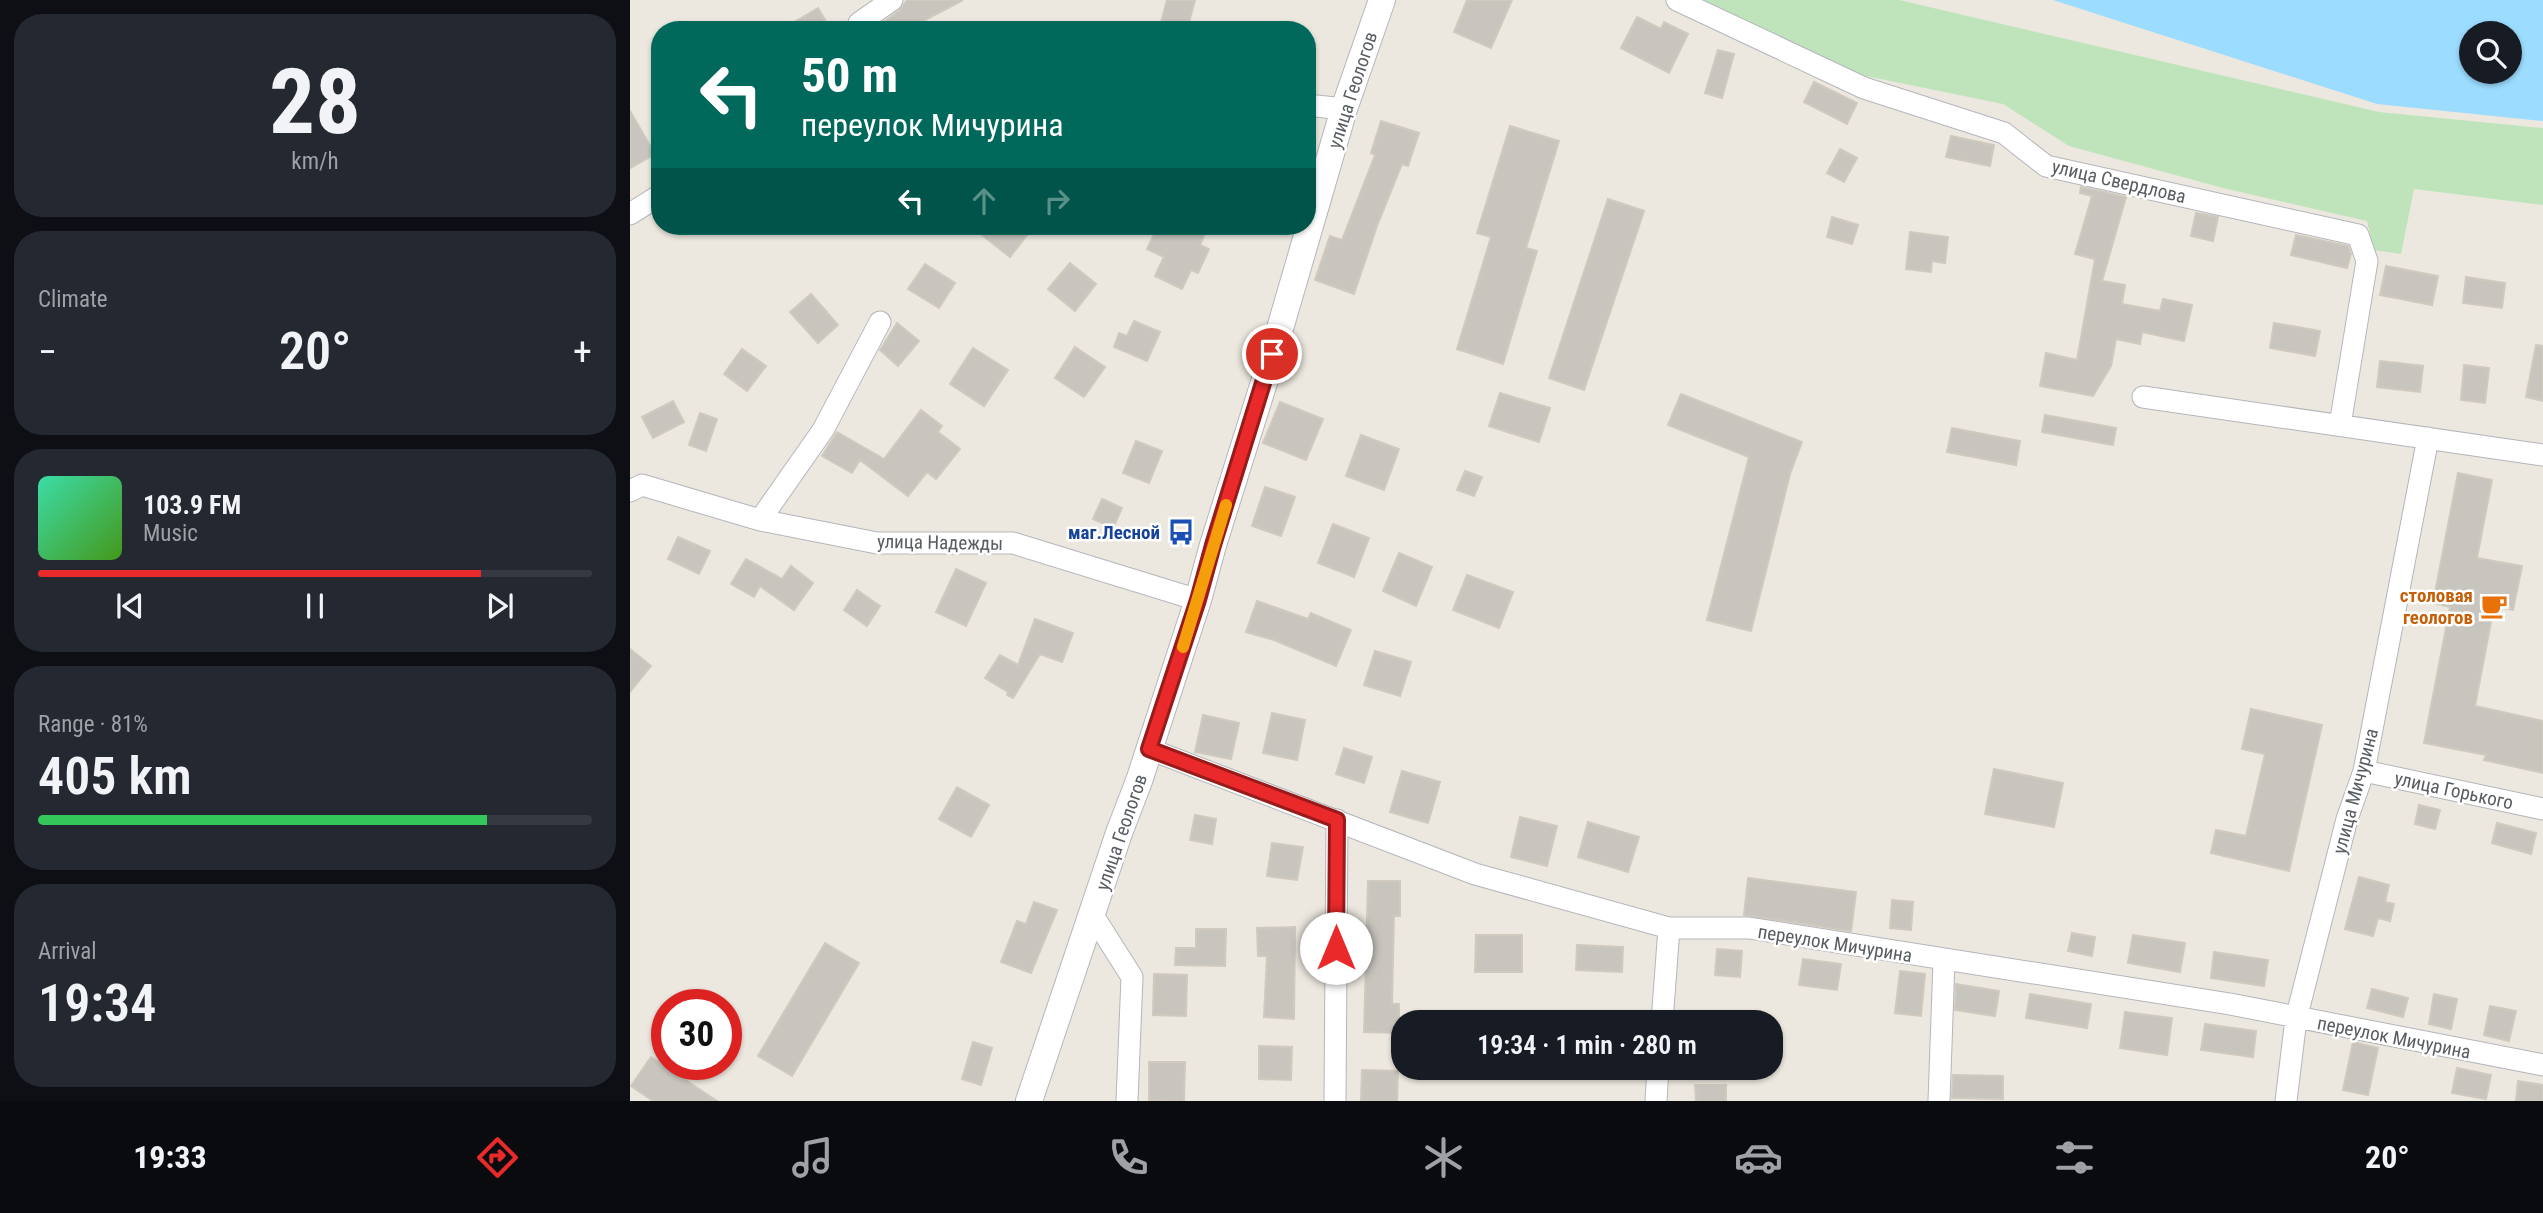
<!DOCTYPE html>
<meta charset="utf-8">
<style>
body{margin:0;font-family:"Roboto Condensed",sans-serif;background:#242831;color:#f1f3f6;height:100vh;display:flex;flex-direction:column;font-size:26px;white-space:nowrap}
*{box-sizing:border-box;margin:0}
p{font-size:23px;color:#9ea1a6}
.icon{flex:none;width:38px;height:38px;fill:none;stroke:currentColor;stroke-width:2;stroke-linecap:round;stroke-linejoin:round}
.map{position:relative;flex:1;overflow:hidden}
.panel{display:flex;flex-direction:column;gap:14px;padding:14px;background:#0d0f14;width:630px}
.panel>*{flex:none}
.top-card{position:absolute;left:21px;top:21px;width:665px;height:214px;border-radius:28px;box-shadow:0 2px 5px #0004;background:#00695c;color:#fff;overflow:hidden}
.buttons{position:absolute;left:1829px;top:21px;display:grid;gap:14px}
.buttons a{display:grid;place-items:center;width:63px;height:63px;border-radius:50%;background:#171b24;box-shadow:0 2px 5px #0004;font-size:35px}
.speed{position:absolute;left:21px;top:989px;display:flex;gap:14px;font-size:35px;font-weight:700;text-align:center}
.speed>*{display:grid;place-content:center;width:91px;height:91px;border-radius:50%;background:#171b24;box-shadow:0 2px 5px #0004;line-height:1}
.speed .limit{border:10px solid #d22;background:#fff;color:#111}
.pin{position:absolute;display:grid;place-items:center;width:60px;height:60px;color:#fff;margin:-30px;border:4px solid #fff;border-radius:50%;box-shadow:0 2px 7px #0007}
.me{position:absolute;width:77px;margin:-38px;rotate:0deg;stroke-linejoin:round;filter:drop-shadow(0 0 5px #0008)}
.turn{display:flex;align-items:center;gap:24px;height:147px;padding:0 35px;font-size:32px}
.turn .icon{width:91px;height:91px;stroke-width:2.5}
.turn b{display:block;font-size:49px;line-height:60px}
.lanes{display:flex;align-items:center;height:66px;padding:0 35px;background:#0003;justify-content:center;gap:35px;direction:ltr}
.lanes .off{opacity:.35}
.big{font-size:52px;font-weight:600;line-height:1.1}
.panel .widget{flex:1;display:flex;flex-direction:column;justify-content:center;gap:10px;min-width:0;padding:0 24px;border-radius:28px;background:#242831}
.panel .dial{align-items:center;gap:0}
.dial b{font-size:91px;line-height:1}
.song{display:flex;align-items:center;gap:21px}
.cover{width:84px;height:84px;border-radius:10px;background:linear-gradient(135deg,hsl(160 70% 55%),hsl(100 70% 35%))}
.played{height:7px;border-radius:4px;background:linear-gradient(90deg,#e9292a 80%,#363941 80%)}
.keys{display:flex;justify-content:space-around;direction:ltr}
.heat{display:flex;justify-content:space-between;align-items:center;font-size:38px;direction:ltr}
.charge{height:10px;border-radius:5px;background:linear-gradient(90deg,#34c759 81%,#363941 0)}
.trip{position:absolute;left:761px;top:1010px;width:392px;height:70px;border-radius:28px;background:#171b24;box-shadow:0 2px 5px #0004;font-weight:600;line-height:70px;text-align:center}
.dock{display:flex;height:112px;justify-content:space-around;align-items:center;background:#090b0e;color:#9ea1a6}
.dock .icon{width:49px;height:49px}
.dock .on{color:#e9292a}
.dock b{font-size:32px;color:#f1f3f6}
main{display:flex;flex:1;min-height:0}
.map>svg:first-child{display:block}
.green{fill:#bfe4bb}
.water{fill:#9cdcff;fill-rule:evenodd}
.building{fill:#c8c5bf;stroke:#d0c9be;stroke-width:2}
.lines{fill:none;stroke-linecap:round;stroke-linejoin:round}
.minor-casing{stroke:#b3b6bb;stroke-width:23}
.tertiary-casing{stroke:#b3b6bb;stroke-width:28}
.minor{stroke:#fff;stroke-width:21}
.tertiary{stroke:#fff;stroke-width:26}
.route-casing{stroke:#971b1b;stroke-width:18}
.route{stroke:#e9292a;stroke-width:12}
.slow{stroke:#f59e0b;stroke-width:12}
.labels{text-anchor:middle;stroke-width:5;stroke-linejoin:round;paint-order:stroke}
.street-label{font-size:19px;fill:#585d61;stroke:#fff}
.transit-label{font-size:19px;font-weight:bold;fill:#164399;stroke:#fff;text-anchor:end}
.food-label{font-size:19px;font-weight:bold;fill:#c56008;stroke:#fff;text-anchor:end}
</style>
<main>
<section class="panel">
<div class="widget dial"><b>28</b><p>km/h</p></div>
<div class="widget"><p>Climate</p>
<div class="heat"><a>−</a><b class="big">20°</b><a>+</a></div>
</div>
<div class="widget">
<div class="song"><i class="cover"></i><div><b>103.9 FM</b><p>Music</p></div></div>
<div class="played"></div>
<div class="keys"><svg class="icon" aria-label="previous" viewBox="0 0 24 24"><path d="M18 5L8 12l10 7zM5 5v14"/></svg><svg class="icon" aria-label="pause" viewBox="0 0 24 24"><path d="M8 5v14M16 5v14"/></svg><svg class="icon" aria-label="next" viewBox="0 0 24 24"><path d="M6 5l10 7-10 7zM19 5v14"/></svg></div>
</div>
<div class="widget"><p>Range · 81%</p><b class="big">405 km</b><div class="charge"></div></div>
<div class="widget"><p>Arrival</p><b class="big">19:34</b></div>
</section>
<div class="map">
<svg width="1913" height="1101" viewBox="0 0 1913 1101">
<rect width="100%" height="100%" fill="#ece8df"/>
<path class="green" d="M 1068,0 L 1269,0 L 1749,112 L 1913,128 L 1913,205 L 1784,189 L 1771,254 L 1744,250 L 1737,221 L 1593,188 L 1439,146 L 1373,104 L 1226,74 Z"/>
<path class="water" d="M 1423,0 L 1913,0 L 1913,121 L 1747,104 ZM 1841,33 L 1880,33 L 1880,72 L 1841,72 Z"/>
<path class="building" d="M 277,0 L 333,0 L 276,30 L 258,30 L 254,22 L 270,10 Z
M 537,0 L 565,0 L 557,30 L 529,30 Z
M 837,0 L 882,0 L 861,48 L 824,32 Z
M 188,8 L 201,30 L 151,30 Z
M 1007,17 L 1031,29 L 1034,22 L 1058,34 L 1039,73 L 991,48 Z
M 1088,50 L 1104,54 L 1092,98 L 1075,93 Z
M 1184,82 L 1227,103 L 1217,124 L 1174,102 Z
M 0,111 L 25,154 L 0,168 Z
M 751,121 L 789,133 L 778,166 L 772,164 L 747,226 L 724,294 L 685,280 L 700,236 L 712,240 L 745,155 L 741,153 Z
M 880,126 L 929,141 L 896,248 L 907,251 L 873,364 L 827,349 L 861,237 L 847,233 Z
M 1321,136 L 1364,145 L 1360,166 L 1316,157 Z
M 1210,149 L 1227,158 L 1214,182 L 1197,173 Z
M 1451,187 L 1496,197 L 1472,281 L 1495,285 L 1492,304 L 1530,311 L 1533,299 L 1562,305 L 1554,341 L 1512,332 L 1510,344 L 1486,339 L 1481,366 L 1463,396 L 1410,386 L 1416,353 L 1447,360 L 1465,259 L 1445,254 L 1462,196 L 1450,193 Z
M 978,199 L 1014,211 L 954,390 L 919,378 Z
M 1566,213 L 1588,217 L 1583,241 L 1561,236 Z
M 1202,217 L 1228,225 L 1222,244 L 1197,237 Z
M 359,226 L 404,226 L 380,257 L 352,235 Z
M 528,226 L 578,226 L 570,245 L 579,249 L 568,273 L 561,270 L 552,289 L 525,276 L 534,257 L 517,249 Z
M 1280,232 L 1318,237 L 1315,263 L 1302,261 L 1301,272 L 1276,269 Z
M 1666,235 L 1718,246 L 1721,254 L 1717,268 L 1661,255 Z
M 440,263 L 466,284 L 445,311 L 418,289 Z
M 295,264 L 325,283 L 309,308 L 278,289 Z
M 1756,266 L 1808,276 L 1802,305 L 1750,295 Z
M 1836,277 L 1875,283 L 1872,308 L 1833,303 Z
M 181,294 L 208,325 L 188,343 L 160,312 Z
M 504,321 L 530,332 L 517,361 L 484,347 L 489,333 L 497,336 Z
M 267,323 L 289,341 L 268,366 L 250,350 Z
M 1644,323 L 1690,331 L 1685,356 L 1640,348 Z
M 1906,345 L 1913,346 L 1913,401 L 1896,397 Z
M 445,347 L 475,367 L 454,397 L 425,378 Z
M 343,348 L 378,370 L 354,406 L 320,384 Z
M 112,349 L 136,366 L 117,391 L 94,374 Z
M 1750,361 L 1793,366 L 1790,392 L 1747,387 Z
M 1834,365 L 1859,368 L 1855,403 L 1831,400 Z
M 870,393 L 920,408 L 909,442 L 859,426 Z
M 1051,394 L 1172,442 L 1160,474 L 1121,631 L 1077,620 L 1119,457 L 1038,425 Z
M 43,401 L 54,422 L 23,438 L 12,417 Z
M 650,402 L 693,419 L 676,460 L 633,443 Z
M 291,410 L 312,426 L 308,432 L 330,449 L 306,479 L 297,472 L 278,496 L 230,460 L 222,473 L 192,456 L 207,432 L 254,459 Z
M 70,413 L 87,419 L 76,451 L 59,445 Z
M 1415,415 L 1486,428 L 1483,445 L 1412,432 Z
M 1322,428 L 1390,441 L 1386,465 L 1317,452 Z
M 731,435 L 769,449 L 754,490 L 716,476 Z
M 506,441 L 532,451 L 519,483 L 493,473 Z
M 835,471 L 852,477 L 844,496 L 827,490 Z
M 1828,473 L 1862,480 L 1847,558 L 1892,566 L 1883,610 L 1864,606 L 1845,706 L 1913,721 L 1913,773 L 1854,760 L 1856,755 L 1794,743 L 1820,607 L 1803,603 Z
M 635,487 L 665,497 L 651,536 L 622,526 Z
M 472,499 L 492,508 L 483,528 L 463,519 Z
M 703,524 L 739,538 L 724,577 L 688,563 Z
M 48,537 L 80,551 L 69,574 L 38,559 Z
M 769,553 L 802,567 L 786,606 L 753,591 Z
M 116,559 L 152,579 L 161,566 L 183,583 L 164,610 L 130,586 L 124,597 L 101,584 Z
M 326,569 L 356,583 L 336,626 L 306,612 Z
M 837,575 L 883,592 L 869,628 L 823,610 Z
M 227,590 L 250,606 L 237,626 L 214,610 Z
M 627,601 L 678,619 L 681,613 L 721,630 L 706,666 L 644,640 L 616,632 Z
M 405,619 L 443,633 L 432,662 L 410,654 L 383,698 L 377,695 L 378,692 L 355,678 L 370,655 L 388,665 Z
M 0,649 L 21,666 L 0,692 Z
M 745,651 L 781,662 L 770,696 L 734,685 Z
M 1621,709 L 1692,725 L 1659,871 L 1581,853 L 1586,830 L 1616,836 L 1635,754 L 1612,749 Z
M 642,713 L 675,720 L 667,760 L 633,753 Z
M 573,715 L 609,723 L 601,759 L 565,752 Z
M 714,748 L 742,757 L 734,783 L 706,774 Z
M 1364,769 L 1433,783 L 1424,827 L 1355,814 Z
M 772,771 L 810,782 L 798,823 L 760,812 Z
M 327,787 L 359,805 L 341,837 L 309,819 Z
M 1789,805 L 1810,810 L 1805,829 L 1785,824 Z
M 565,815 L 586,819 L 582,844 L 560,840 Z
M 890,817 L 927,826 L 917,866 L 881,857 Z
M 958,822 L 1009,837 L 998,872 L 948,857 Z
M 1867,823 L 1906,833 L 1901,854 L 1862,843 Z
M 642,843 L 673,847 L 667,880 L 637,876 Z
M 1729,877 L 1759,885 L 1755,902 L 1764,904 L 1760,921 L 1748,918 L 1743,936 L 1715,929 Z
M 1118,878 L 1226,892 L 1221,931 L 1114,915 Z
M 738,881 L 770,881 L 770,916 L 764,916 L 762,1004 L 769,1004 L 769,1033 L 734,1032 Z
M 1262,900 L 1283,902 L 1281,930 L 1260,928 Z
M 404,902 L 427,910 L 401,973 L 371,962 L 387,921 L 396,924 Z
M 665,927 L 664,1019 L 634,1017 L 637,956 L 628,956 L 627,928 Z
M 566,929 L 596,929 L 595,966 L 545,965 L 546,948 L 566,948 Z
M 1442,933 L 1465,937 L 1462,956 L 1438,951 Z
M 846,935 L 892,935 L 892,972 L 845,972 Z
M 1503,935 L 1555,943 L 1550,972 L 1498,963 Z
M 195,943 L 229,963 L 162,1076 L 128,1056 Z
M 947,945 L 993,947 L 992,972 L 946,970 Z
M 1087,949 L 1112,951 L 1110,977 L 1085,975 Z
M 1584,952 L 1638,960 L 1634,986 L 1581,978 Z
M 1173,959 L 1211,964 L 1207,990 L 1169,985 Z
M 1270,971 L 1295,974 L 1291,1016 L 1265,1013 Z
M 524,974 L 557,975 L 556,1016 L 523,1015 Z
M 1326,984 L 1369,991 L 1365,1016 L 1325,1010 Z
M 1742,989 L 1778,998 L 1773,1017 L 1737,1008 Z
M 1400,994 L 1461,1004 L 1457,1028 L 1396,1018 Z
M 1804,994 L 1827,999 L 1821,1029 L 1799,1024 Z
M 1860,1006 L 1886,1011 L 1879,1041 L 1854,1035 Z
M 1495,1012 L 1542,1018 L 1537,1055 L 1490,1048 Z
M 1575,1024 L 1626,1031 L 1623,1057 L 1571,1050 Z
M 343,1042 L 362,1048 L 351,1085 L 332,1079 Z
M 1723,1042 L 1748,1048 L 1738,1095 L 1713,1090 Z
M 629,1046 L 662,1047 L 661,1080 L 629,1079 Z
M 21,1057 L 87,1101 L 23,1101 L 1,1086 Z
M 519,1062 L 555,1062 L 554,1101 L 519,1100 Z
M 1827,1068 L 1861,1075 L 1856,1099 L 1822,1093 Z
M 732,1070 L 768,1071 L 767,1101 L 731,1101 Z
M 1323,1075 L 1373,1076 L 1373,1099 L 1322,1098 Z
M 1888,1081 L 1913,1085 L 1913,1101 L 1886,1101 Z
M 1065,1085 L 1096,1085 L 1096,1101 L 1066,1101 Z"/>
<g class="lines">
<g class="minor-casing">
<path id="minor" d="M 1047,0 L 1234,88 L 1374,133 L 1416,166 L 1728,235 L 1737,261 L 1710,425
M 232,30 L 229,23 L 262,0
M 677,105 L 714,109
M 0,214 L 30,195
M 1513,397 L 1913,455
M 0,491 L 12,485 L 130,520 L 247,543 L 383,543 L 568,600
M 130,520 L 193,430 L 250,322
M 519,749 L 845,874 L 1039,928 L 1119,928 L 1600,1004 L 1913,1065
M 1734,771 L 1913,809
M 462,914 L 502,977 L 497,1101
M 1032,1022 L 1039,928
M 705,1101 L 707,820
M 1026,1101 L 1028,1068
M 1309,1101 L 1314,961
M 1656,1101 L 1666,1019 L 1717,819 L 1734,771 L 1798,438"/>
</g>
<g class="tertiary-casing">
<path id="tertiary" d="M 399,1101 L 489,833 L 509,781 L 568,600 L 583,545 L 637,373 L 714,109 L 752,0"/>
</g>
<use href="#minor" class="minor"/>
<use href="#tertiary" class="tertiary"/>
</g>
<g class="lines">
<g class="route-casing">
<path id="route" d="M 642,354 L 583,545 L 568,600 L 519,749 L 707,820 L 706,948"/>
</g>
<use href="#route" class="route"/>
<path class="slow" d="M 553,647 L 596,505"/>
</g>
<defs>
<g id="bus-bare" transform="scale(2.1)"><path d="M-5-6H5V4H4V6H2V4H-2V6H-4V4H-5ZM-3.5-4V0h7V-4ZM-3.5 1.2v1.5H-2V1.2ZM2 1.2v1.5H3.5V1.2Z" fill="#1a4fb4" stroke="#fff" stroke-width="2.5" paint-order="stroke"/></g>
<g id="cafe-bare" transform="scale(2.1)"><path d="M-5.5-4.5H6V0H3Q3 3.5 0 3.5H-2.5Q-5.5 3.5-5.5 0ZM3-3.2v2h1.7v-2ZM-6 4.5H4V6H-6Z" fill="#e8710a" stroke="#fff" stroke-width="2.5" paint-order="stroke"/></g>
</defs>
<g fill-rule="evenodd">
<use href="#bus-bare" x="551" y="532"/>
<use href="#cafe-bare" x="1864" y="606"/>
</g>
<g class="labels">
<g class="street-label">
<text transform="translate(722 90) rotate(-72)" y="7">улица Геологов</text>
<text transform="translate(1489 181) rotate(13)" y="7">улица Свердлова</text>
<text transform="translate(310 542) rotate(1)" y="7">улица Надежды</text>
<text transform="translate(1824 790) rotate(12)" y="7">улица Горького</text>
<text transform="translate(1725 791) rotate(-75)" y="7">улица Мичурина</text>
<text transform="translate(491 832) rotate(-71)" y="7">улица Геологов</text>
<text transform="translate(1205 943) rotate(9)" y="7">переулок Мичурина</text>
<text transform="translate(1764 1037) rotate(11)" y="7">переулок Мичурина</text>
</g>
<g class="transit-label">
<text x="530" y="539">маг.Лесной</text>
</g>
<g class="food-label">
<text x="1843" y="602">столовая<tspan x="1843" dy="22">геологов</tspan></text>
</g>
</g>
</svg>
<div class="buttons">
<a><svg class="icon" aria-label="search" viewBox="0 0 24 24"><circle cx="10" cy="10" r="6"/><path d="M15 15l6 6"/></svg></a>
</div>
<div class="speed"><div class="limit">30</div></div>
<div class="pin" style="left:642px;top:354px;background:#d93025"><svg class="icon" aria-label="arrive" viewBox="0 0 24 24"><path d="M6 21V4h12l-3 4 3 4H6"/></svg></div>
<svg class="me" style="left:706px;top:948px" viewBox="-20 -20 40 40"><circle r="19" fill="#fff"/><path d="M0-13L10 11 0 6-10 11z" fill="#e9292a"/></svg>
<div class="trip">19:34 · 1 min · 280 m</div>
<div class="top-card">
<div class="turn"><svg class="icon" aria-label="left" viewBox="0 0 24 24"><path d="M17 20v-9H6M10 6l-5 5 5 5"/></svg><div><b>50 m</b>переулок Мичурина</div></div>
<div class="lanes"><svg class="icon" aria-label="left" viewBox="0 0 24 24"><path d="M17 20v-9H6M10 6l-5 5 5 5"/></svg><svg class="icon off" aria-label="ahead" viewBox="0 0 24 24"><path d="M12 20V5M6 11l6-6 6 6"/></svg><svg class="icon off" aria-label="right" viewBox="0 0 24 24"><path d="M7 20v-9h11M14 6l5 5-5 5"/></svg></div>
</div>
</div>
</main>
<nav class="dock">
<b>19:33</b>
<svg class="icon on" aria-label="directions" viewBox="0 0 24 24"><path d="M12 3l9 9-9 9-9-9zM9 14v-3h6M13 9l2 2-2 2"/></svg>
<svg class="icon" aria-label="music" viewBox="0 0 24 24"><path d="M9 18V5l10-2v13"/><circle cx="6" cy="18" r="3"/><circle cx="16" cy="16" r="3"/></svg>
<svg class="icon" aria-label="phone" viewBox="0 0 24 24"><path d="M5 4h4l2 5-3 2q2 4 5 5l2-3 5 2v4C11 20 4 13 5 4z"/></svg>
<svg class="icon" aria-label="climate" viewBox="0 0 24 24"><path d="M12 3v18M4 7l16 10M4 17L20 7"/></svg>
<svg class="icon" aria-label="car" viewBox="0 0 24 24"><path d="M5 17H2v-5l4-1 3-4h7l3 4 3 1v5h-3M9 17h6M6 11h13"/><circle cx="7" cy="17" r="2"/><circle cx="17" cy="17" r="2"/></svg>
<svg class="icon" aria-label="filters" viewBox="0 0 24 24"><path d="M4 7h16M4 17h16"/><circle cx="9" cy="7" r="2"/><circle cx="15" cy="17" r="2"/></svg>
<b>20°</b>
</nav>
